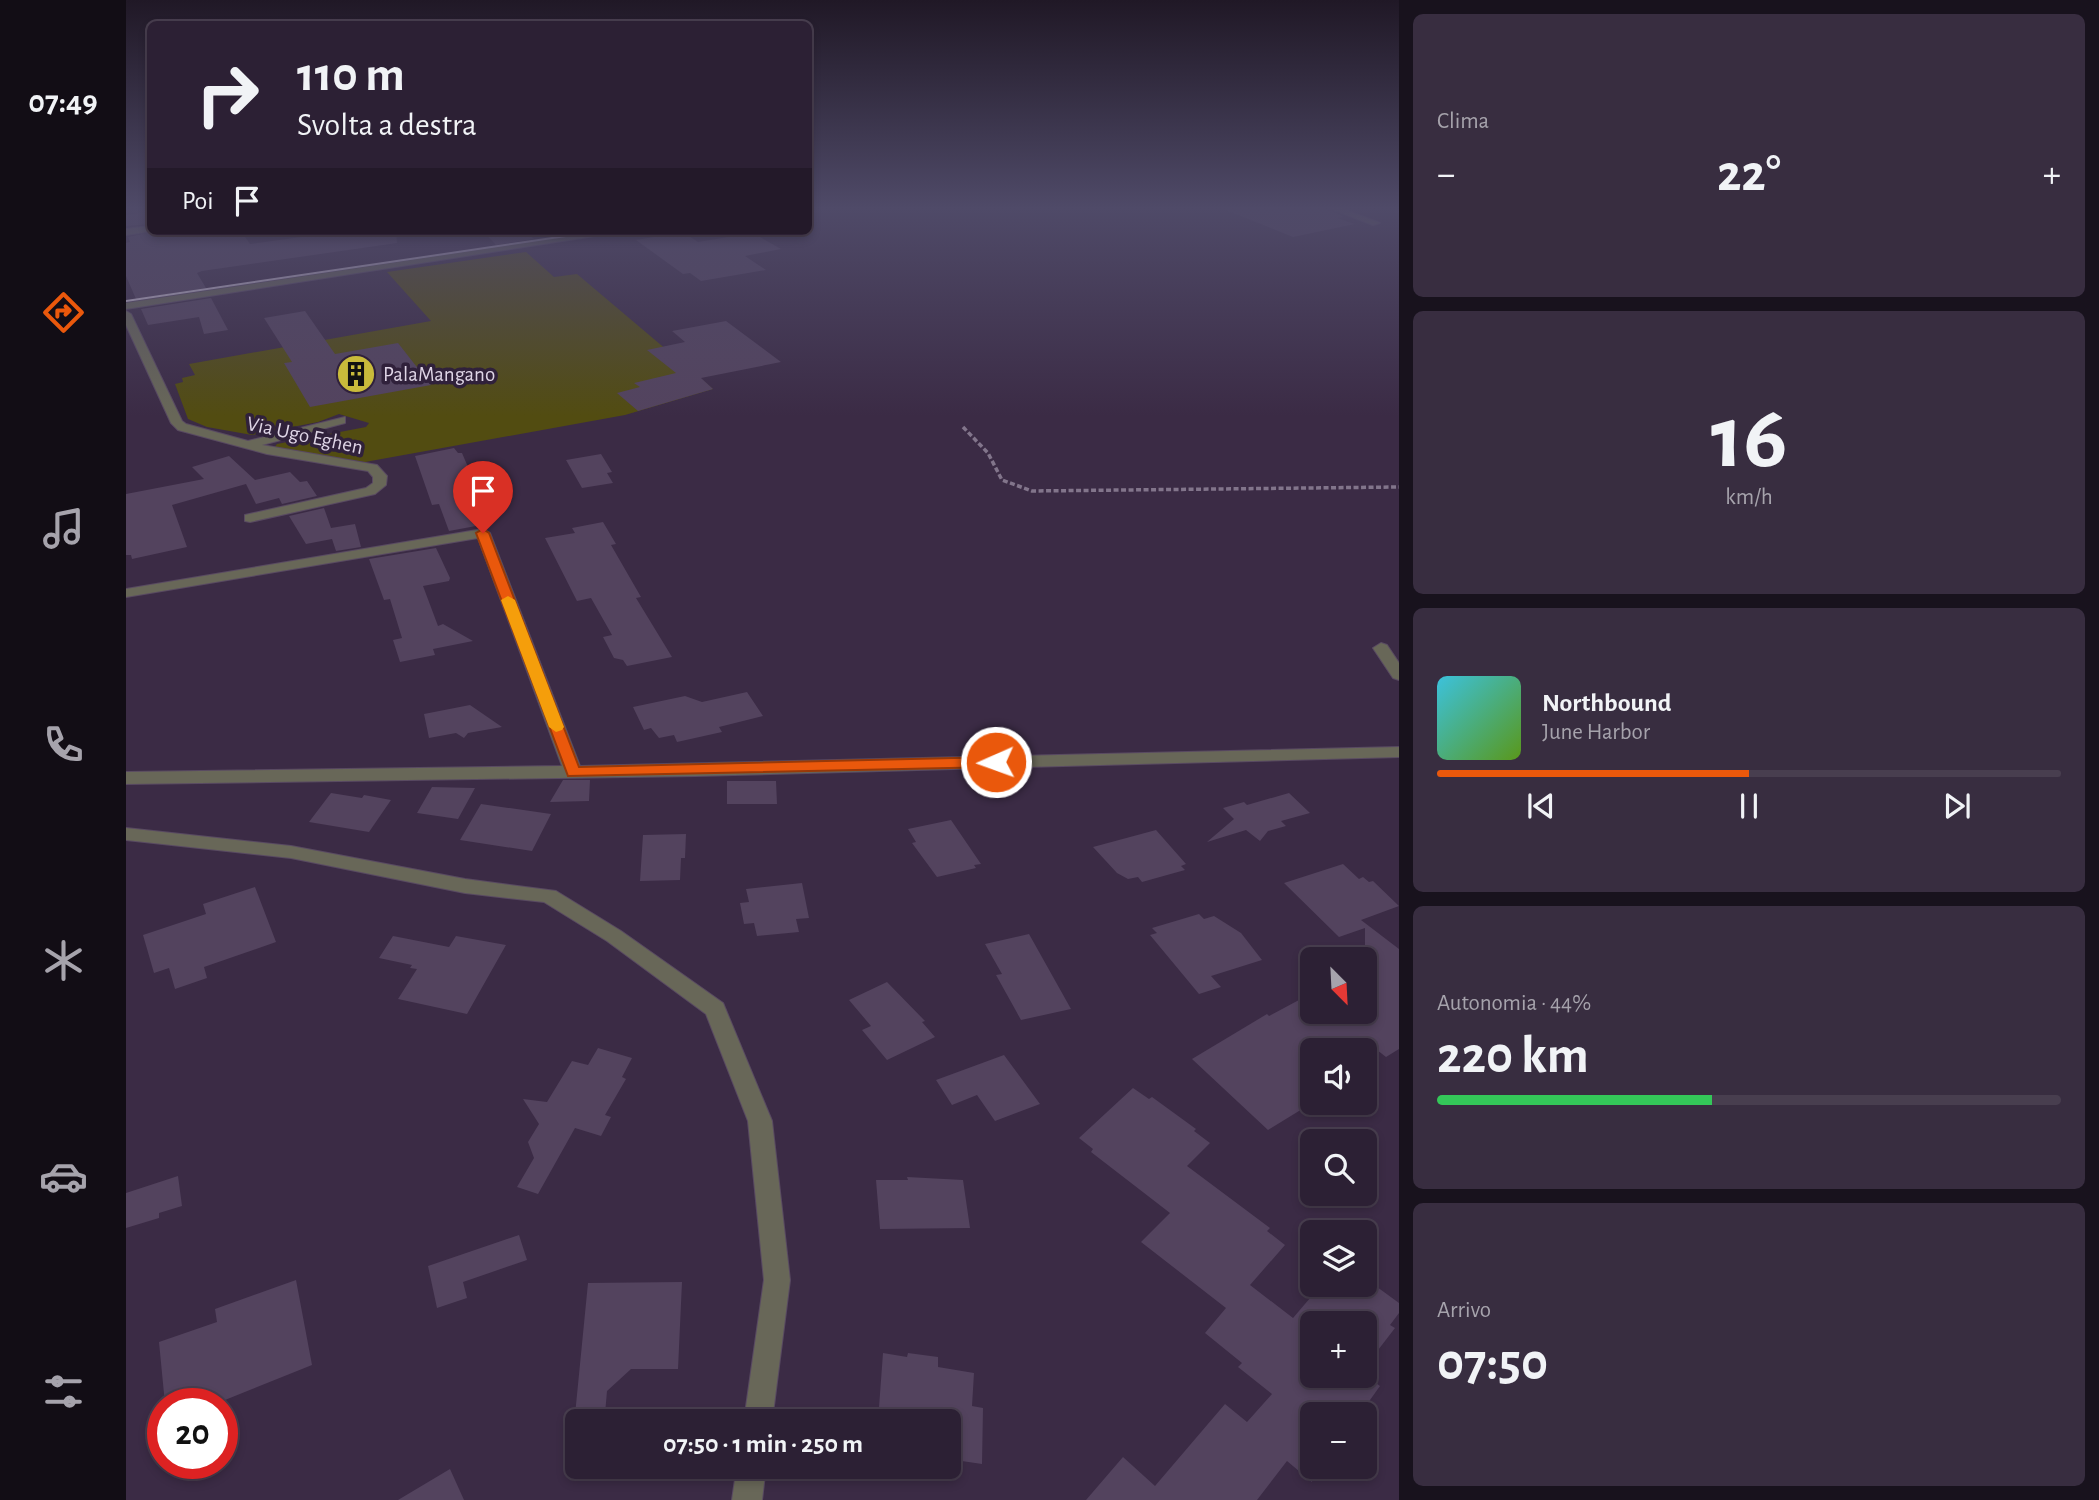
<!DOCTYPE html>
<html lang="it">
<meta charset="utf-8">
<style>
body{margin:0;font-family:"Alegreya Sans",sans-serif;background:#382d40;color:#f1f3f6;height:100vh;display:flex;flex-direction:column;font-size:26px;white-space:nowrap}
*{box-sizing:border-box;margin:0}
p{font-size:23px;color:#a6a3ac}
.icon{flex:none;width:38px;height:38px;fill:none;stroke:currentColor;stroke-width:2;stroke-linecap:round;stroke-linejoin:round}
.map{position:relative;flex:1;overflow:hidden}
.drawer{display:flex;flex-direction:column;gap:14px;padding:14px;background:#18121d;width:700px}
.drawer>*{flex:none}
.top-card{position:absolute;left:21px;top:21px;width:665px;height:214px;border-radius:10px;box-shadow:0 4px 10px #0003,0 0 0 2px #483e4f;background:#2c2034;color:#f1f3f6;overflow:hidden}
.needle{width:46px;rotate:156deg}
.buttons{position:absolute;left:1174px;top:947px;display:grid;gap:14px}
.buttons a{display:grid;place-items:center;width:77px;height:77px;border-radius:10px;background:#2c2034;box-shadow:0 4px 10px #0003,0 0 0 2px #483e4f;font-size:35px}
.speed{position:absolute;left:21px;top:1388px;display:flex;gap:14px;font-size:35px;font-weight:700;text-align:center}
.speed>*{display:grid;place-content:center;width:91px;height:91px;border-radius:50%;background:#2c2034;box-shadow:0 4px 10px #0003,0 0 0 2px #483e4f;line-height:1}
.speed .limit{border:10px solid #d22;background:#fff;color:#111}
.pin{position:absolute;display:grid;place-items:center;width:60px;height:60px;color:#fff;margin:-72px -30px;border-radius:50% 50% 50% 0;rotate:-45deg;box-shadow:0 0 7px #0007}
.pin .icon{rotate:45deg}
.me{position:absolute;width:77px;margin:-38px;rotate:268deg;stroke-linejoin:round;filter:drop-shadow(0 0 5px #0008)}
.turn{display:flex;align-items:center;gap:24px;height:147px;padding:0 35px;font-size:32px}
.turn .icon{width:91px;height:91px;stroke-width:2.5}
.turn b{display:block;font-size:49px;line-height:60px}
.then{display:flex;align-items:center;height:66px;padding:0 35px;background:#0003;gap:14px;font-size:26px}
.big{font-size:52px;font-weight:600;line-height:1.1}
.drawer .card{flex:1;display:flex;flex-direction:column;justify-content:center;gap:10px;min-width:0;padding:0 24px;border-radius:10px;background:#382d40}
.drawer .dial{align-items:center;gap:0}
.dial b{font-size:91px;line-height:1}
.song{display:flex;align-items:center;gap:21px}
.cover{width:84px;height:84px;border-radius:10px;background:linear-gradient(135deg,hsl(190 70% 55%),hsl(90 70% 35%))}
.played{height:7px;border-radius:4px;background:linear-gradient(90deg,#ea580c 50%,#483e4f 50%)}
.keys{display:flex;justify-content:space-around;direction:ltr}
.heat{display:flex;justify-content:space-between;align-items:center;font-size:38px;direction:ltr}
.charge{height:10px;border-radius:5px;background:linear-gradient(90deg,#34c759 44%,#483e4f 0)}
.trip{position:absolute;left:439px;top:1409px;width:396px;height:70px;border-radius:10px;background:#2c2034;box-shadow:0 4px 10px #0003,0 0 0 2px #483e4f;font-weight:600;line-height:70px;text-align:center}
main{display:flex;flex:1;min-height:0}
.menu{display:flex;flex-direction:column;width:126px;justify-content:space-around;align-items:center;background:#120d15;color:#a6a3ac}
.menu .icon{width:49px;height:49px}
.menu .on{color:#ea580c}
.menu b{font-size:32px;color:#f1f3f6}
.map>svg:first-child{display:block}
.green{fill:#524c11}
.building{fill:#53435e}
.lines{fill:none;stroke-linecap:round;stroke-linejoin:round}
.minor-casing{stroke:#594a62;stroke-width:2}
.path{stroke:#82758b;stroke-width:3.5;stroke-dasharray:5 2.5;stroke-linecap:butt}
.minor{fill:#686758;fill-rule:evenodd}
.tram{stroke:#cec3d5;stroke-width:2}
.route{fill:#ea580c;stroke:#983908;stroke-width:2}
.slow{fill:#f59e0b}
.labels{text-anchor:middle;stroke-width:7;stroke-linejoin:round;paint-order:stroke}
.far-poi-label{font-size:21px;fill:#dfd5e6;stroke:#30213b;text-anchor:start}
.far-street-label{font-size:21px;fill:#dfd5e6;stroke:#30213b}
</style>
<main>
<nav class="menu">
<b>07:49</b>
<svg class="icon on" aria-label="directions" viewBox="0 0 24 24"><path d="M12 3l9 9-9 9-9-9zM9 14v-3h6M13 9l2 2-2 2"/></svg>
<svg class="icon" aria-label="music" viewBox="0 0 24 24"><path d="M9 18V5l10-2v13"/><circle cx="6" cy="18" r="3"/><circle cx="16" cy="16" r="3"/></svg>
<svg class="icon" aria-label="phone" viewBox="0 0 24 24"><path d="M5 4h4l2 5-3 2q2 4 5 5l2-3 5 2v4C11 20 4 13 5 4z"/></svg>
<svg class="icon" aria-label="climate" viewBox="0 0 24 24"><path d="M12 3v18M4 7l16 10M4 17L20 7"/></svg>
<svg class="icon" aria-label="car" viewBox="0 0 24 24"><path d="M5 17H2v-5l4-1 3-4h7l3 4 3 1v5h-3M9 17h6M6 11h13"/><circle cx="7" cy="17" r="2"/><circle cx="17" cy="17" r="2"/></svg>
<svg class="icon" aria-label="filters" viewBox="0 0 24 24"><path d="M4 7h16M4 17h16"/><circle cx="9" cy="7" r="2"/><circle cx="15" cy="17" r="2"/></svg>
</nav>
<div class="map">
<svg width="1273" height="1500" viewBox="0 0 1273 1500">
<rect width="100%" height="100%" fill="#3b2b45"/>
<path class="green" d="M 400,252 L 428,277 L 451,274 L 587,389 L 499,415 L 239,462 L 148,448 L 151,444 L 240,427 L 243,423 L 213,414 L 192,422 L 126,435 L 81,427 L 62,419 L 49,384 L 57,382 L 56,378 L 69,375 L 63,364 L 305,321 L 261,272 Z"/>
<path class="building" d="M 1090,206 L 1195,206 L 1218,217 L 1211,218 L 1229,224 L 1167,237 Z
M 24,212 L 24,224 L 0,226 L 0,215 Z
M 30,231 L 115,231 L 124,244 L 219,231 L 270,231 L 271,243 L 76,271 L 71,273 L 80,288 L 10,299 L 0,276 L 0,243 L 4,242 L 2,237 Z
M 357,231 L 399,231 L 408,239 L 370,245 Z
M 557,232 L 572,242 L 627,233 L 655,249 L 619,256 L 640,270 L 575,281 L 564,273 L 557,274 L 510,240 Z
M 85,298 L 102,330 L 78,334 L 73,317 L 22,325 L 15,309 Z
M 179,311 L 209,354 L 272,343 L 305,385 L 184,407 L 158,363 L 166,362 L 138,318 Z
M 600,321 L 655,362 L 575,378 L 587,389 L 512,411 L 491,393 L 514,387 L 508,383 L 550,373 L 521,350 L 559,342 L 546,331 Z
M 328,448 L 332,453 L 336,453 L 366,523 L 323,531 L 313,504 L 306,505 L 289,456 Z
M 475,454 L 486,472 L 481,473 L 487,483 L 456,488 L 440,460 Z
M 103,456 L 129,480 L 164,472 L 174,482 L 181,481 L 191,496 L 156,504 L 153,498 L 130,504 L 120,484 L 46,505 L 61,547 L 6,559 L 5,555 L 0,555 L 0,494 L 78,479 L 66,467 Z
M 198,508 L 205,528 L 229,524 L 235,547 L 210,551 L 206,539 L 180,544 L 163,516 Z
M 477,522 L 490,544 L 485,545 L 515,597 L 510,598 L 546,657 L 501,666 L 497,660 L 488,658 L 477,637 L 486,635 L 465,598 L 451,601 L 419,538 L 449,533 L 446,528 Z
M 310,548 L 324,578 L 323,581 L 297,586 L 312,626 L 317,624 L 347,641 L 307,649 L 309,655 L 274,662 L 267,640 L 276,638 L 264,599 L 258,600 L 243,559 Z
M 621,692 L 637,716 L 593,727 L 596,732 L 551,742 L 548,735 L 533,738 L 525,728 L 518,730 L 507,707 L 559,696 L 576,702 Z
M 344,705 L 376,727 L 342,733 L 338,738 L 330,733 L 303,738 L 298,714 Z
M 437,780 L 464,780 L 463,801 L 424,802 Z
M 601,781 L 650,781 L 651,804 L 601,804 Z
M 306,787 L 349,788 L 332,819 L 291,813 Z
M 205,793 L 236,798 L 238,795 L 265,800 L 243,832 L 183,822 Z
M 1163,793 L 1184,813 L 1155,821 L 1160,826 L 1142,831 L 1134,841 L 1120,830 L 1081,842 L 1108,819 L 1097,808 L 1118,802 L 1121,805 Z
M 355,804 L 425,814 L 406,851 L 334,840 Z
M 825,820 L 855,864 L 848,865 L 850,868 L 811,877 L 786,843 L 790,842 L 782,829 Z
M 1030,830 L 1060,864 L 1055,866 L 1059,870 L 1016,882 L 1012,877 L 1002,879 L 991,873 L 967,847 Z
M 560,834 L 559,858 L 555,858 L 554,880 L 514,881 L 517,835 Z
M 1217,864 L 1233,879 L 1237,877 L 1243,882 L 1247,881 L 1273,906 L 1235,920 L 1273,949 L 1273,1049 L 1260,1057 L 1251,1050 L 1186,1050 L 1186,1103 L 1142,1130 L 1066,1059 L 1141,1014 L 1143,1016 L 1186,993 L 1186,1012 L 1239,1012 L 1239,928 L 1213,937 L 1158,883 Z
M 676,883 L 683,918 L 670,919 L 673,932 L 631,936 L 628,923 L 618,924 L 614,903 L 623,902 L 620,889 Z
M 129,887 L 150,942 L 78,967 L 81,978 L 49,989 L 43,968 L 28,973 L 17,935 L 80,914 L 77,904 Z
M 1073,914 L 1078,919 L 1088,916 L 1115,933 L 1136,960 L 1085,976 L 1095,987 L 1073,994 L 1024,935 L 1031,933 L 1026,928 Z
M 903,934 L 945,1009 L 895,1020 L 870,975 L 876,974 L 859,944 Z
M 267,936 L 323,947 L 330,936 L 380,945 L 341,1014 L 272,999 L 291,969 L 284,968 L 286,965 L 253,958 Z
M 761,982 L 799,1021 L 796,1022 L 809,1037 L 761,1060 L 736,1030 L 745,1026 L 723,1000 Z
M 472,1048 L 506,1058 L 496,1077 L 500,1079 L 479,1115 L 485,1117 L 475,1136 L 449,1128 L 412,1194 L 391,1187 L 408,1158 L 402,1142 L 413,1124 L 397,1099 L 421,1102 L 446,1061 L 462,1065 Z
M 878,1055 L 914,1104 L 869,1121 L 851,1095 L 826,1105 L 810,1080 Z
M 1007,1088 L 1023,1099 L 1026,1097 L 1070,1129 L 1068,1131 L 1084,1143 L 1061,1166 L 1144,1228 L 1141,1231 L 1159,1245 L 1124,1285 L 1167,1318 L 1196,1284 L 1247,1284 L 1273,1303 L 1273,1313 L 1264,1325 L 1269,1328 L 1239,1367 L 1239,1323 L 1186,1323 L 1186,1376 L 1240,1376 L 1254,1386 L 1234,1414 L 1186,1414 L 1186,1482 L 1161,1461 L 1131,1500 L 960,1500 L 997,1457 L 1029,1486 L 1099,1404 L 1121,1422 L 1146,1394 L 1112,1367 L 1116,1363 L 1079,1333 L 1100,1308 L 1015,1242 L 1044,1213 L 965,1152 L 967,1149 L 953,1138 Z
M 52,1176 L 56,1206 L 33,1213 L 33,1218 L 0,1228 L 0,1193 Z
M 781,1177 L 837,1180 L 844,1228 L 754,1229 L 750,1180 L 782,1180 Z
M 393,1235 L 401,1260 L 337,1282 L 341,1298 L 311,1308 L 302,1266 Z
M 170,1280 L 186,1365 L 89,1404 L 39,1404 L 33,1342 L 91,1322 L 89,1309 Z
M 556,1282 L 552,1369 L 505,1369 L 481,1391 L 479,1414 L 449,1415 L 462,1283 Z
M 757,1353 L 781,1357 L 782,1353 L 812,1357 L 812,1367 L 848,1373 L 846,1406 L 857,1408 L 856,1464 L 822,1459 L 822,1421 L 752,1421 Z
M 324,1469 L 338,1500 L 272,1500 Z"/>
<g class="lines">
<g class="minor-casing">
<path id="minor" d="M 1198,206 L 1209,206 L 1254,223 L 1247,225 Z
M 24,226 L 27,231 L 0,235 L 0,229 Z
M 478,231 L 501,231 L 0,309 L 0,303 Z
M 0,311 L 5,314 L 56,421 L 60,424 L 122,441 L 219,417 L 219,423 L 136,445 L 251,465 L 261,476 L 260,485 L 249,494 L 124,522 L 119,521 L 119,515 L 240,488 L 247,483 L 247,477 L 242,471 L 141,454 L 52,430 L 45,423 L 0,325 Z
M 357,529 L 364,533 L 454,766 L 1273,747 L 1273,757 L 570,776 L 0,784 L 0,772 L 436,766 L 352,538 L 0,597 L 0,589 Z
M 1255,643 L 1261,645 L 1273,663 L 1273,680 L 1267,678 L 1247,648 Z
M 0,828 L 165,846 L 339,879 L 430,891 L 495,931 L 597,1003 L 646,1121 L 664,1280 L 646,1421 L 618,1421 L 638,1280 L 622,1121 L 580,1014 L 481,941 L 418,902 L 339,893 L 165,858 L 0,840 Z
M 611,1466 L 640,1466 L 636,1500 L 606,1500 Z"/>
</g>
<path class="path" d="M 837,427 L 862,453 L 876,480 L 906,491 L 1273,487"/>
<use href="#minor" class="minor"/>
<path class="tram" d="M 0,301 L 474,231"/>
</g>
<linearGradient id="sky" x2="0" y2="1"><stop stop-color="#201826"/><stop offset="0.5" stop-color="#4f4a68"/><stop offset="1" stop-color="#4f4a68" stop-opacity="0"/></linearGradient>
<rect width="1273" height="416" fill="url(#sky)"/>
<path class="route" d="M 357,529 L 363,533 L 453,767 L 870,757 L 878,762 L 870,767 L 442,776 L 350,533 Z"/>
<path class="slow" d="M 382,596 L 389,600 L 438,727 L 436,730 L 430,732 L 423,727 L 375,600 Z"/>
<defs>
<g id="building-disc" transform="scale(2.0125)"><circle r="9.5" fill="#c9bb3b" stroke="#30213b"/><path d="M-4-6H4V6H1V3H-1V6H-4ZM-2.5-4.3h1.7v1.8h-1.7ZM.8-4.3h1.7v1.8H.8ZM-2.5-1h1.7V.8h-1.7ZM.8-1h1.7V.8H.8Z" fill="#111"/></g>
</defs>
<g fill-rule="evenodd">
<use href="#building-disc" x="230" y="374"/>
</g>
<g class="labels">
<g class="far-poi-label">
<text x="257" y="381">PalaMangano</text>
</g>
<g class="far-street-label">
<text transform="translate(179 435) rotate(12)" y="7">Via Ugo Eghen</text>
</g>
</g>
</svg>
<div class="buttons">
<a><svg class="needle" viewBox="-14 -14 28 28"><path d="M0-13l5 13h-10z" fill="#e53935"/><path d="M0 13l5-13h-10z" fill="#a6a3ac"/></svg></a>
<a><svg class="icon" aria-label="sound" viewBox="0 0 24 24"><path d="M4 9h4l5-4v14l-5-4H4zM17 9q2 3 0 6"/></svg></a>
<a><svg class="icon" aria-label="search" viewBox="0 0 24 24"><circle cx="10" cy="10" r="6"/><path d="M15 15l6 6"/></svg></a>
<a><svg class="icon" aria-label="layers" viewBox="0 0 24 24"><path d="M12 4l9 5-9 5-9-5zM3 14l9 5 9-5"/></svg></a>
<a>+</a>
<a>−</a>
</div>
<div class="speed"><div class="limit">20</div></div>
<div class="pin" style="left:357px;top:533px;background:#d93025"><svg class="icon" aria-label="arrive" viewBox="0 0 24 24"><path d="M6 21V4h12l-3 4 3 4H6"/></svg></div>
<svg class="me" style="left:870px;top:762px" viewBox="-20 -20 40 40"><circle r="17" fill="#ea580c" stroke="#fff" stroke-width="3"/><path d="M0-11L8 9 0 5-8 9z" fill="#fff"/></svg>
<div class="trip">07:50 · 1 min · 250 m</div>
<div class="top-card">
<div class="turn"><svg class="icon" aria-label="right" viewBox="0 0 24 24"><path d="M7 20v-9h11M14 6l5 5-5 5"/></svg><div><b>110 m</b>Svolta a destra</div></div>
<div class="then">Poi<svg class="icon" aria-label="arrive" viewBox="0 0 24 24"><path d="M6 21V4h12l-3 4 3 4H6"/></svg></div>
</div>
</div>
<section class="drawer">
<div class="card"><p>Clima</p>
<div class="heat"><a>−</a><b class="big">22°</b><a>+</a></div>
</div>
<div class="card dial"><b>16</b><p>km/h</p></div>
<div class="card">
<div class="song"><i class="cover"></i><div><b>Northbound</b><p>June Harbor</p></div></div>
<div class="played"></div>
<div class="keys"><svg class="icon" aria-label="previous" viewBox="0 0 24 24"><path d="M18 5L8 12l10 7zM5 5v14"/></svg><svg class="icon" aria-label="pause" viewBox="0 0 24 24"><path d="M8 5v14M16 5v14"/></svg><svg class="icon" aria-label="next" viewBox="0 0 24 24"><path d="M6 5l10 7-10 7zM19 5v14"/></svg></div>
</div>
<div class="card"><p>Autonomia · 44%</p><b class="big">220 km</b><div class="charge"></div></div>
<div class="card"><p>Arrivo</p><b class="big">07:50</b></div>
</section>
</main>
